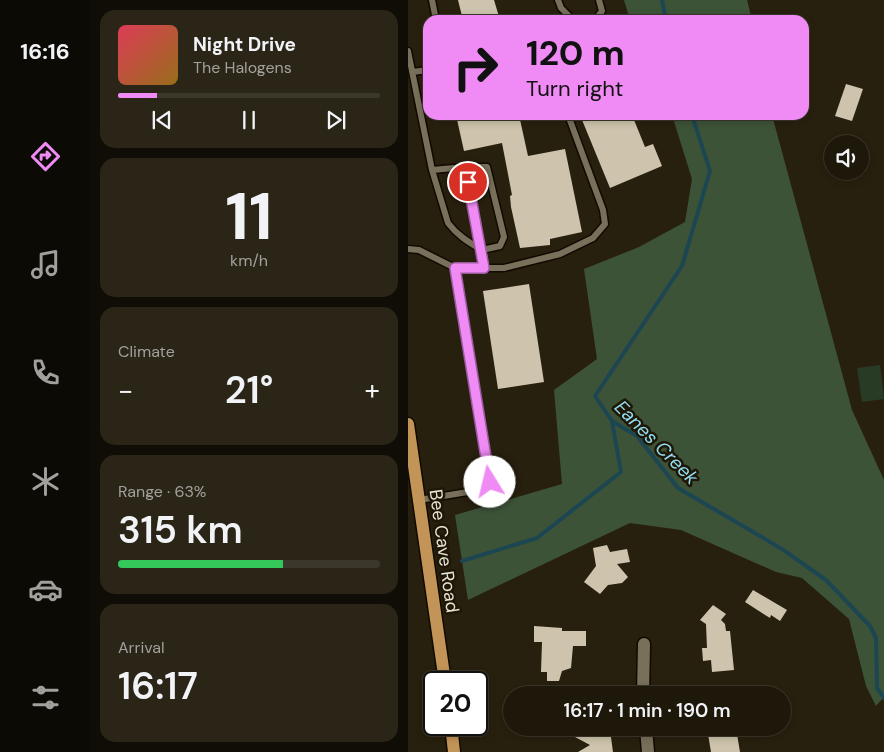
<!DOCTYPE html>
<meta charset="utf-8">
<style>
body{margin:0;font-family:"DM Sans",sans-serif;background:#2b2518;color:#f1f3f6;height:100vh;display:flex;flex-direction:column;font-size:19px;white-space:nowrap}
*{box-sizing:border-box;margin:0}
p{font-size:16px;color:#a1a09c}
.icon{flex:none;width:28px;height:28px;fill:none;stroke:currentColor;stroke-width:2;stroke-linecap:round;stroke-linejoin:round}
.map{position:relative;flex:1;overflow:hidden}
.sheet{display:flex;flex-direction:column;gap:10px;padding:10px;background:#100d06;width:318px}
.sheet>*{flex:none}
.top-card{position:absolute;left:15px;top:15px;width:386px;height:105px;border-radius:15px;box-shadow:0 2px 8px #0003,0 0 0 1px #3c372b;background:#f08bf5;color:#111;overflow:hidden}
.controls{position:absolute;left:416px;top:135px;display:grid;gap:10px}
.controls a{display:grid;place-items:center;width:45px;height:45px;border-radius:50%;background:#1e180a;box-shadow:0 2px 8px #0003,0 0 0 1px #3c372b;font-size:25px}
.speed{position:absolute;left:15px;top:671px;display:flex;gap:10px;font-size:25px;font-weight:700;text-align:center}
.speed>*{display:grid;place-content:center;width:65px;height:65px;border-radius:50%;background:#1e180a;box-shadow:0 2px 8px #0003,0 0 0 1px #3c372b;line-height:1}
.speed .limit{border:2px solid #111;border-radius:8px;background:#fff;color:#111}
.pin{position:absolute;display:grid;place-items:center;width:42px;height:42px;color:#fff;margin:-21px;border:2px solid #fff;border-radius:50%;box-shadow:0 1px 5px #0007}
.me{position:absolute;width:55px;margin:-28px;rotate:351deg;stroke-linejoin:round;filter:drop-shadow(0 0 4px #0008)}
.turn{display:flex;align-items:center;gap:18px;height:105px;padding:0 20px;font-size:22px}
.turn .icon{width:65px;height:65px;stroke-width:2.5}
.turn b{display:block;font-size:35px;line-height:42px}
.big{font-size:38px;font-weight:600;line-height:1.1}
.sheet .tile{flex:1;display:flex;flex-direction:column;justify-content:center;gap:8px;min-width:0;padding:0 18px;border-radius:15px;background:#2b2518}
.sheet .dial{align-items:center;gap:0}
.dial b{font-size:65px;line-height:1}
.song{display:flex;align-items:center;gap:15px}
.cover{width:60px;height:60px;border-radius:8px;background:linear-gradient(135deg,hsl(350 70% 55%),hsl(40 70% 35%))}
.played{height:5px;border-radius:2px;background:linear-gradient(90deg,#f08bf5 15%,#3c372b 15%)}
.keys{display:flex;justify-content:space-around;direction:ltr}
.heat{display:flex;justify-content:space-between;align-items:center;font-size:28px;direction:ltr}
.charge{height:8px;border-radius:4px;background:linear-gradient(90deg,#34c759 63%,#3c372b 0)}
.trip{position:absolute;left:95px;top:686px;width:288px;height:50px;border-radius:25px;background:#1e180a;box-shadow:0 2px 8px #0003,0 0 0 1px #3c372b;font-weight:600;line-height:50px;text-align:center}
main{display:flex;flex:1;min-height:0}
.tab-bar{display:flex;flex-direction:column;width:90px;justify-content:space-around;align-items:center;background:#0c0a04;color:#a1a09c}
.tab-bar .icon{width:35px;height:35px}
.tab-bar .selected{color:#f08bf5}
.tab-bar b{font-size:22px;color:#f1f3f6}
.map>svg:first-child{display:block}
.green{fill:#283b25}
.forest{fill:#3d5338}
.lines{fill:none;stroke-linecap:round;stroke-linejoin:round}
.stream{stroke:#1b4652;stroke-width:4}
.building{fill:#cec4ad}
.lane-casing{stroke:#100a00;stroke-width:9}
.street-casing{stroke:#100a00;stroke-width:15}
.primary-casing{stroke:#100a00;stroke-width:15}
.lane{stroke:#79705b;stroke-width:6}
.street{stroke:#79705b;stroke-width:12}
.primary{stroke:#c39458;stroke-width:12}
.route-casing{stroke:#9c5a9f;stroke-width:12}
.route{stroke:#f08bf5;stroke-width:9}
.labels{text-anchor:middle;stroke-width:5;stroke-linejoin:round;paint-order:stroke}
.street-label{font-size:18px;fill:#e8e3d7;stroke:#1e1705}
.water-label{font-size:19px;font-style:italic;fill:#91dcf3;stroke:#1e1705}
</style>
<main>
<nav class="tab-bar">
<b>16:16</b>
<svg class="icon selected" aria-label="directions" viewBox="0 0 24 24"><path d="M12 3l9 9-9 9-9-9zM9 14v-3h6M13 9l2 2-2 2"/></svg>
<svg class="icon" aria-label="music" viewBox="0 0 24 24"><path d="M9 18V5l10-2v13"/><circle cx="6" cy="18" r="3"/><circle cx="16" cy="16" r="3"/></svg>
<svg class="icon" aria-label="phone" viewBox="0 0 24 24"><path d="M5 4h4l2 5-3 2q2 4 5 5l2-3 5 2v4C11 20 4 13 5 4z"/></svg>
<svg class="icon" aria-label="climate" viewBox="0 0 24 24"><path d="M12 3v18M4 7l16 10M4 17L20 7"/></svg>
<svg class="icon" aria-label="car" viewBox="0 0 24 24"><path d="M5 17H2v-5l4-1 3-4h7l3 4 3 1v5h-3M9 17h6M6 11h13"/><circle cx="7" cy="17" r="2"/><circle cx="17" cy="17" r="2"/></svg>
<svg class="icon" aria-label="filters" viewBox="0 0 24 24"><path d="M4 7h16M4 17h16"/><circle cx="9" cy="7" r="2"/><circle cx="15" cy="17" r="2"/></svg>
</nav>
<section class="sheet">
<div class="tile">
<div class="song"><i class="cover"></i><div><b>Night Drive</b><p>The Halogens</p></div></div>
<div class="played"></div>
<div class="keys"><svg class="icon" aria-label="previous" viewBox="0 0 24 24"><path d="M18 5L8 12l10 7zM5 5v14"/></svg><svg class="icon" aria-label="pause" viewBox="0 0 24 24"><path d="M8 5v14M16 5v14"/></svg><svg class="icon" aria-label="next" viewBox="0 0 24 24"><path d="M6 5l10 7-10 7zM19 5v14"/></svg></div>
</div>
<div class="tile dial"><b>11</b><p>km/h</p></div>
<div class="tile"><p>Climate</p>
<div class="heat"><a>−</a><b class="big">21°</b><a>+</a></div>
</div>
<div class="tile"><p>Range · 63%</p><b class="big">315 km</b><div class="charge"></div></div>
<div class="tile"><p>Arrival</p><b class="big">16:17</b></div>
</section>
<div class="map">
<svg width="477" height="752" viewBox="0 0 477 752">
<rect width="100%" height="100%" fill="#28200e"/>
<path class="green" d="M 472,365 L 476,399 L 454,402 L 449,368 Z"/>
<path class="forest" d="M 216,0 L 339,0 L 344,20 L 222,20 Z
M 264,115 L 364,115 L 444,410 L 476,480 L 477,696 L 468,706 L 458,686 L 441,619 L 394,578 L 368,572 L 273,530 L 222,523 L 60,600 L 47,515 L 154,484 L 146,390 L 189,359 L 176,269 L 231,247 L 277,222 L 284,179 Z"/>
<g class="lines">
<path class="stream" d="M 254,0 L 258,20
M 284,115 L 302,171 L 274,266 L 187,396 L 204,421 L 229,436 L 270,488 L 374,549 L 418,580 L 462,626 L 468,638 L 469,688 L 477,699
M 54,561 L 129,538 L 213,472 L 204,421"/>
</g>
<path class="building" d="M 50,0 L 86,0 L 92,20 L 55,20 Z
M 438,84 L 455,89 L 444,121 L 427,116 Z
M 48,115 L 111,115 L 120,156 L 157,149 L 174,232 L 142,239 L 142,245 L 112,248 L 103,207 L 102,196 L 104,195 L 94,143 L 56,151 Z
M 172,115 L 224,115 L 237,147 L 245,144 L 254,166 L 202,188 Z
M 121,284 L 136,382 L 90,389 L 75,291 Z
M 199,545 L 202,552 L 219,549 L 222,562 L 209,564 L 220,577 L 214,583 L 200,585 L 192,594 L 176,582 L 188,566 L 185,548 Z
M 345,590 L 379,610 L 372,621 L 363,615 L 362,618 L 337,602 Z
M 305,605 L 318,614 L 313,620 L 317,624 L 318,631 L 322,631 L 326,670 L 304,672 L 303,660 L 295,661 L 294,648 L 299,648 L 298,624 L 292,620 Z
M 126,626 L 154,628 L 154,631 L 178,631 L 178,646 L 165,646 L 163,668 L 154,671 L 151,681 L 139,681 L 139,672 L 133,672 L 134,642 L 126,642 Z
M 166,728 L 196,728 L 196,731 L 202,730 L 205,752 L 170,752 L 182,745 L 167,737 Z
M 299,728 L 328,728 L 332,752 L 303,752 Z"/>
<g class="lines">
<g class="lane-casing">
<path id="lane" d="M 24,0 L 28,20
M 150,0 L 153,8 L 165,20
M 187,20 L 194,11 L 191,0
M 0,51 L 24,170
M 4,72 L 20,70
M 57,167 L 79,167 L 96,237 L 92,246 L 74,250 C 60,242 49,235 40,223 L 24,170 L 57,167 L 73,246 L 76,268
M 0,249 L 11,250 L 47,268 L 96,268 L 152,254 L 185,238 L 197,224 L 195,210 L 160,115
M 11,500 L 72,490 L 82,482 L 47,268"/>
</g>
<g class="street-casing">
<path id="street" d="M 235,695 L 236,644
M 238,728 L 240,752"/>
</g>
<g class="primary-casing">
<path id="primary" d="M 0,424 L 37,682
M 43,725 L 46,752"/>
</g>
<use href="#lane" class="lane"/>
<use href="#street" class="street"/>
<use href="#primary" class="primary"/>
</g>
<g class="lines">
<g class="route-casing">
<path id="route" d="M 60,182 L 76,268 L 47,268 L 82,482"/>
</g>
<use href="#route" class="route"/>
</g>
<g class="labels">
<g class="street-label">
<text transform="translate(36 551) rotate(82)" y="6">Bee Cave Road</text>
</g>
<g class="water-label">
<text transform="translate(249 442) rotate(45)" y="7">Eanes Creek</text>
</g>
</g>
</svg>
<div class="controls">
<a><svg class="icon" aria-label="sound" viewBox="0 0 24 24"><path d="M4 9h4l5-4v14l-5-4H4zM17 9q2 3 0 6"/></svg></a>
</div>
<div class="speed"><div class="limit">20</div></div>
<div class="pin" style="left:60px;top:182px;background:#d93025"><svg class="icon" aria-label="arrive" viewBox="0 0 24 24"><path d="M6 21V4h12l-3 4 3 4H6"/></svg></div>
<svg class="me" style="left:82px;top:482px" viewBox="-20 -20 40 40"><circle r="19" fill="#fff"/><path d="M0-13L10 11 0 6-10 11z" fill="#f08bf5"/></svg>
<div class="trip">16:17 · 1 min · 190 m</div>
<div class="top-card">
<div class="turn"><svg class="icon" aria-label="right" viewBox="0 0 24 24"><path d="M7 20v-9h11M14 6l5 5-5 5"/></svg><div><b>120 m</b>Turn right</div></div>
</div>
</div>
</main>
